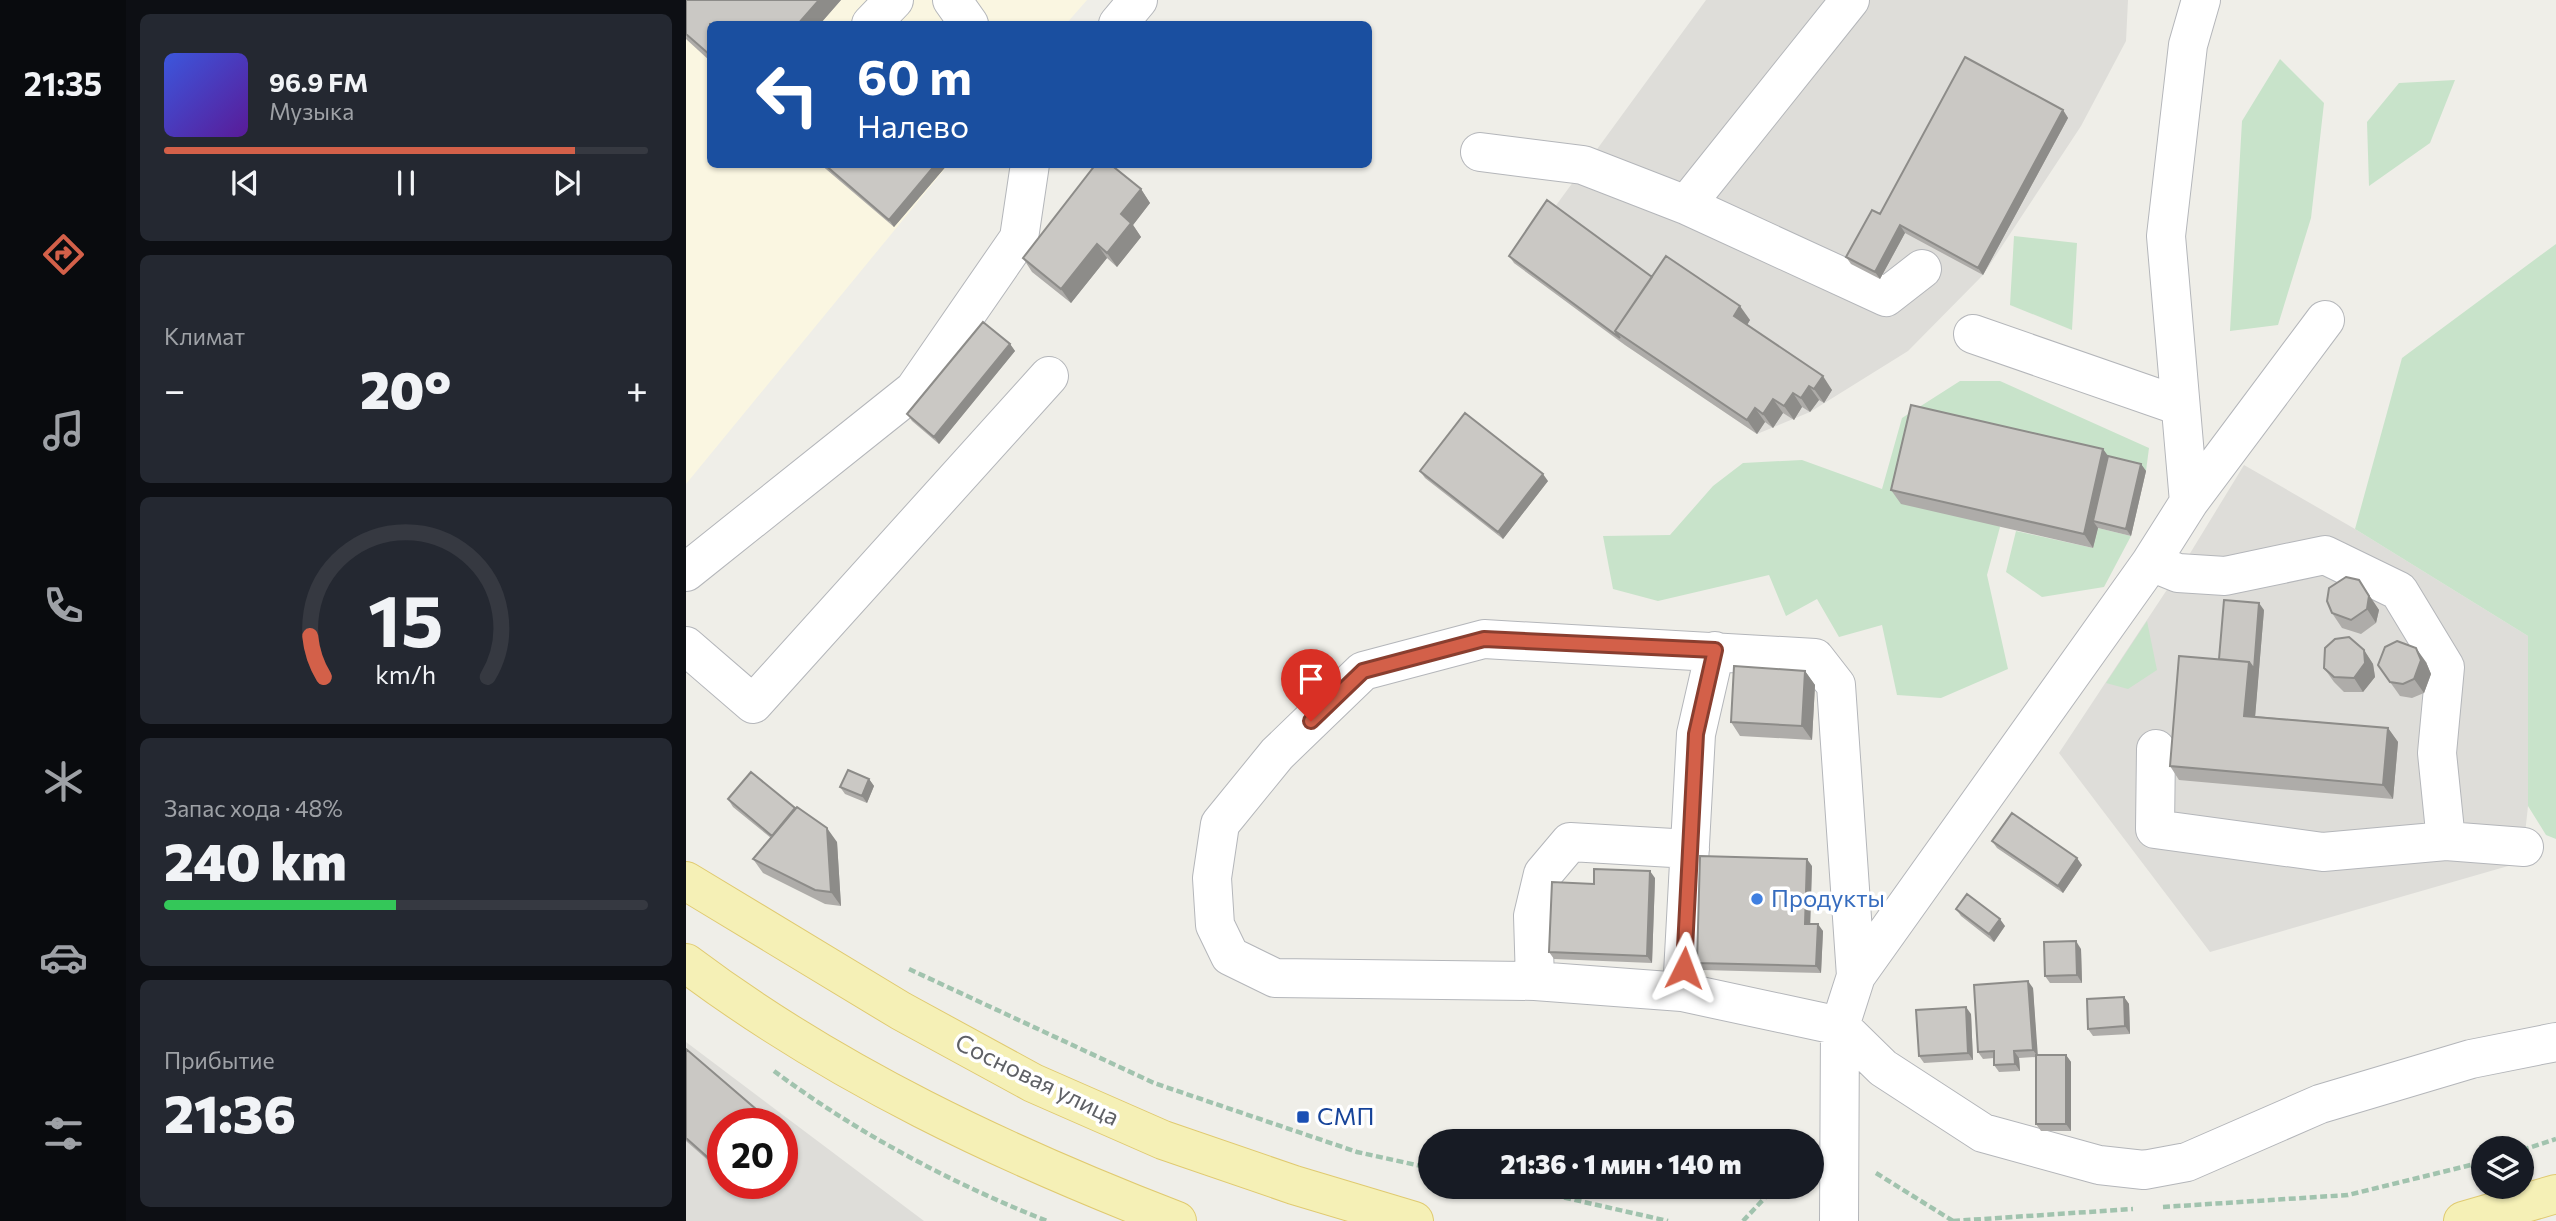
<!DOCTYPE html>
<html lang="ru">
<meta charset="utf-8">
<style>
body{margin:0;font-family:Commissioner,sans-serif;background:#242831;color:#f1f3f6;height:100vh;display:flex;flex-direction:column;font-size:26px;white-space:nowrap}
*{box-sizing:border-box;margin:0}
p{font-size:23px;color:#9ea1a6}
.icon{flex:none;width:38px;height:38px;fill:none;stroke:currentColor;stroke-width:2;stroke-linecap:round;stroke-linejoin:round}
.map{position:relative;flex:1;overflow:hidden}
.side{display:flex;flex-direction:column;gap:14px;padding:14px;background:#0d0f14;width:560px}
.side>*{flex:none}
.banner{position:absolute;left:21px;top:21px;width:665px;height:147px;border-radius:10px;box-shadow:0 2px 5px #0004;background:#1a4fa0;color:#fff;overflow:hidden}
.fabs{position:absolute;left:1785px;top:1136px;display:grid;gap:14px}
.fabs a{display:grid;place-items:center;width:63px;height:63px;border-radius:50%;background:#171b24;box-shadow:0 2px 5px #0004;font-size:35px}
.speed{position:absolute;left:21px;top:1108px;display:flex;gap:14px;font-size:35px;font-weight:700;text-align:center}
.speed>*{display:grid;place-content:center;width:91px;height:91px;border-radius:50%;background:#171b24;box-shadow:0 2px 5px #0004;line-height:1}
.speed .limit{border:10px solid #d22;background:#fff;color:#111}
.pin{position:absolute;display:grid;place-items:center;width:60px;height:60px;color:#fff;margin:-72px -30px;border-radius:50% 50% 50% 0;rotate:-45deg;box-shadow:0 0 7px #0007}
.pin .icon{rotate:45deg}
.me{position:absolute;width:77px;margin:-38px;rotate:3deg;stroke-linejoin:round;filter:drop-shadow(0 0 5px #0008)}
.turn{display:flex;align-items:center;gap:24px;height:147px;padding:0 35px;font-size:32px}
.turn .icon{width:91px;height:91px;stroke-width:2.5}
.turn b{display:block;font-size:49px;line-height:60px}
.big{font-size:52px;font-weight:800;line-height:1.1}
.side .card{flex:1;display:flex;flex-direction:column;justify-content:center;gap:10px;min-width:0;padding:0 24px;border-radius:10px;background:#242831}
.side .dial{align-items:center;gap:0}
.dial svg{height:182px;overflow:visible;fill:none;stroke:#363941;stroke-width:7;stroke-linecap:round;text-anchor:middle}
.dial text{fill:#f1f3f6;stroke:none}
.song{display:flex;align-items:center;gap:21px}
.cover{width:84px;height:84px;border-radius:10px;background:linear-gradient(135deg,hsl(230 70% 55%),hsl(270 70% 35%))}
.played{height:7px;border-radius:4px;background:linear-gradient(90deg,#d36049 85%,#363941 85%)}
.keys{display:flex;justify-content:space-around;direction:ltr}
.heat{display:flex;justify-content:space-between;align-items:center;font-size:38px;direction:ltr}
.charge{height:10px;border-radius:5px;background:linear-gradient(90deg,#34c759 48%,#363941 0)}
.trip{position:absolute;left:732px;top:1129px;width:406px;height:70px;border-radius:35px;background:#171b24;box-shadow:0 2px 5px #0004;font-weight:800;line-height:70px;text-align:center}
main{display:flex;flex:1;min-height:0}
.menu{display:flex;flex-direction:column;width:126px;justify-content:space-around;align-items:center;background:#090b0e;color:#9ea1a6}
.menu .icon{width:49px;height:49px}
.menu .selected{color:#d36049}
.menu b{font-size:32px;color:#f1f3f6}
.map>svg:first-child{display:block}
.commercial{fill:#faf6e1}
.industrial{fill:#deddd9;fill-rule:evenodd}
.green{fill:#c8e3ca}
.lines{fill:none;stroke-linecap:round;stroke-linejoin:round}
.minor-casing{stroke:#b4b6ba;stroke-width:40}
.major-casing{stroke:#e0ca70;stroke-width:40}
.path{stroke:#a1c3ae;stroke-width:4.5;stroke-dasharray:7 3.5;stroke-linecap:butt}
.minor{stroke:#fff;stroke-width:38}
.major{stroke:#f5f0b6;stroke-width:38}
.wall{fill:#aeaca9}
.shaded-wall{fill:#8d8c89}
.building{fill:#cac8c4;stroke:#8d8c89;stroke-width:2}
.route-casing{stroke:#893e2f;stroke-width:18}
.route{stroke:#d36049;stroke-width:12}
.shop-dot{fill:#3f7fe0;stroke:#fff;stroke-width:2.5}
.transit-dot{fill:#1a4fb4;stroke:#fff;stroke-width:2.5}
.labels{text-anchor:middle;stroke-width:7;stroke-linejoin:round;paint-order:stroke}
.shop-label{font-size:24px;fill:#366cbe;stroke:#fff;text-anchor:start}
.street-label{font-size:24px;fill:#5f6166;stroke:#fff}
.transit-label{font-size:24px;fill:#164399;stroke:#fff;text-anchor:start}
</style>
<main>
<nav class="menu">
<b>21:35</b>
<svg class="icon selected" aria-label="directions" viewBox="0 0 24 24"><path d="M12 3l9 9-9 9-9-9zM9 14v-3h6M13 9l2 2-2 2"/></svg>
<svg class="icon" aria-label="music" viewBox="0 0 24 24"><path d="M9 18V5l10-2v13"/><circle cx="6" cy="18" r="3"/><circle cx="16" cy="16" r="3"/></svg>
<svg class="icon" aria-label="phone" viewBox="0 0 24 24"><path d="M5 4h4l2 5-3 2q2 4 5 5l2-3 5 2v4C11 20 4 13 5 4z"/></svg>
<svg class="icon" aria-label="climate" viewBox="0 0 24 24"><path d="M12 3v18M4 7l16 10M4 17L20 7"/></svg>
<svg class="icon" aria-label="car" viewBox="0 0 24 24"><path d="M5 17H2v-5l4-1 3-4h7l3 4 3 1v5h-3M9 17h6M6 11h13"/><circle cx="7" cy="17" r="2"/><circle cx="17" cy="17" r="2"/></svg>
<svg class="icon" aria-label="filters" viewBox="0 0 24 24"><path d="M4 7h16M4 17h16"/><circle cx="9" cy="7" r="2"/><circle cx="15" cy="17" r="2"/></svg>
</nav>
<section class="side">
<div class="card">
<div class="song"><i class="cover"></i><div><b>96.9 FM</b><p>Музыка</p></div></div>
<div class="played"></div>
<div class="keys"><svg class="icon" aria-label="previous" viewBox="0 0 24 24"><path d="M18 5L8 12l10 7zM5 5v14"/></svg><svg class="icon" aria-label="pause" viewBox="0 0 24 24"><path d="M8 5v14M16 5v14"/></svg><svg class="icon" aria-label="next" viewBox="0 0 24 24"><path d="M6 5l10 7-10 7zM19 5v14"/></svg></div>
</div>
<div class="card"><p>Климат</p>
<div class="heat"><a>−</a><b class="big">20°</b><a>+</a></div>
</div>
<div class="card dial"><svg viewBox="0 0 100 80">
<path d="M14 69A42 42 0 1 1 86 69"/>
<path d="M14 69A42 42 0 0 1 8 51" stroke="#d36049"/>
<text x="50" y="56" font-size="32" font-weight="700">15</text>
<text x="50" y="72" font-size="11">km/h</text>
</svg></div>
<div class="card"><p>Запас хода · 48%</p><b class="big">240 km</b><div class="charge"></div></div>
<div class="card"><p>Прибытие</p><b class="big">21:36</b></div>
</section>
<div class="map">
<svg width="1870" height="1221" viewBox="0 0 1870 1221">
<rect width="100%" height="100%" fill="#efeee8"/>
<path class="commercial" d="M 0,0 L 401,0 L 380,24 L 24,24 L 24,164 L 262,165 L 0,484 Z"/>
<path class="industrial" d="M 1020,0 L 1442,0 L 1440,41 L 1395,126 L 1297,275 L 1222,351 L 1124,412 L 1071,434 L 933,341 L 828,263 Z
M 1558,465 L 1669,529 L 1842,636 L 1842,806 L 1836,862 L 1524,952 L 1373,753 L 1492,573 Z
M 0,1042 L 238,1221 L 0,1221 ZM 37,1124 L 96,1124 L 96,1183 L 37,1183 Z"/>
<path class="green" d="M 1594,59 L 1638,103 L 1625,218 L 1592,325 L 1544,331 L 1556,121 Z
M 1769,80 L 1744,143 L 1683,186 L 1681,122 L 1713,83 Z
M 1328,236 L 1391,243 L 1386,330 L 1324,305 Z
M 1870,244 L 1870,839 L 1860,835 L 1842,806 L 1842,636 L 1669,529 L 1716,358 Z
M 1274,381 L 1314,381 L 1463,448 L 1460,471 L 1235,419 L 1314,527 L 1301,575 L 1322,669 L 1255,698 L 1211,695 L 1196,625 L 1153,637 L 1131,599 L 1100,616 L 1083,575 L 972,601 L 927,589 L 917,536 L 984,535 L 1027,486 L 1057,463 L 1116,460 L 1196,489 L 1216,418 Z
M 1412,528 L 1445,536 L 1418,587 L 1356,597 L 1320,572 L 1330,531 L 1407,548 Z
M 1461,621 L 1471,670 L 1442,689 L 1420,683 Z"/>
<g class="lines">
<g class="minor-casing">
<path id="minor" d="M 266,0 L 283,24
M 1164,0 L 1000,205 L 1200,297 L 1236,269
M 185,24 L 208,0
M 432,24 L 452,0
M 794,152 L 897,165 L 1000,205
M 1287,334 L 1494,406
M 1503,502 L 1480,236 L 1502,45 L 1515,0
M 1465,562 L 1492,573 L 1539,576 L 1639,555 L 1713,591 L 1759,667 L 1751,753 L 1760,841
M 0,572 L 228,390 L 333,238 L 344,164
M 0,646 L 67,704 L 363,376
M 1470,749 L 1469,829 L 1637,852 L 1760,841 L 1838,847
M 1170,976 L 1150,685 L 1129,658 L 798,639 L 677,671 L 591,754 L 534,824 L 526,878 L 529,925 L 544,956 L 589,978 L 849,981 L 996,992 L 1154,1026 L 1197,1068 L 1297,1133 L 1413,1165 L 1458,1170 L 1501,1162 L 1634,1104 L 1785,1059 L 1870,1042
M 849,981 L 847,916 L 857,874 L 884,842 L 1004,849
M 996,992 L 1010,734 L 1029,651
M 1153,1221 L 1154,1026 L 1170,976 L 1465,562 L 1503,502 L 1639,320"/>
</g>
<g class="major-casing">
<path id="major" d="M 0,881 L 215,1011 L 347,1083 L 477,1140 L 608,1185 L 728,1221
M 0,963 C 149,1075 318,1154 491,1221
M 1777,1221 L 1870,1194"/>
</g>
<path class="path" d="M 223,969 L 468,1083 L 671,1152 L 744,1168
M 88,1071 C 171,1133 265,1183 361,1221
M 1836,1150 L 1870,1139
M 1190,1173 L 1267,1221
M 827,1186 L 982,1221
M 1477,1207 L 1662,1195 L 1797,1162
M 1057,1221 L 1090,1186
M 1267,1221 L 1447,1209"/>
<use href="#minor" class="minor"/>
<use href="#major" class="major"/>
</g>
<path class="wall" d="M 0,0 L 155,0 L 134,24 L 24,24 L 24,61 L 0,39 Z
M 1377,110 L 1382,118 L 1297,275 L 1219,233 L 1194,279 L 1165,264 L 1160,257 L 1194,214 Z
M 134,164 L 262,164 L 208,227 Z
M 455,189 L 464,203 L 447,225 L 455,237 L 431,267 L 421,258 L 385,303 L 346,272 L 337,258 Z
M 823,256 L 966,277 L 1064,320 L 1061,325 L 1146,390 L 1138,403 L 1133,400 L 1124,412 L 1116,407 L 1108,420 L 1097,413 L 1087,428 L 1079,422 L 1071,434 L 939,345 L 828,263 Z
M 324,344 L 329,351 L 253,444 L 226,421 L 221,414 Z
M 1417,449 L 1422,456 L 1455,464 L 1460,471 L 1445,536 L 1412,528 L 1407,548 L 1215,504 L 1205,490 Z
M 734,471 L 862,481 L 817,539 L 739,478 Z
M 1673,580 L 1693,610 L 1690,623 L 1675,634 L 1656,628 L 1646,613 Z
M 1578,610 L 1569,716 L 1702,728 L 1712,742 L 1707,799 L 1493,780 L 1484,766 Z
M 1678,650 L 1687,664 L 1689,677 L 1677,692 L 1658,692 L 1648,682 L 1638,668 Z
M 1740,662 L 1745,674 L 1738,693 L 1726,698 L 1714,696 L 1692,665 Z
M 1119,671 L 1129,685 L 1126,740 L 1054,736 L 1045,722 Z
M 183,779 L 188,786 L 181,803 L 159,794 L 154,787 Z
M 42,799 L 151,842 L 155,906 L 139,904 L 77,873 L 67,859 L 85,838 L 47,807 Z
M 1306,841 L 1396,865 L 1377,893 L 1311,848 Z
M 1126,866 L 1124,924 L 1137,931 L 1135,973 L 1016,970 L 1011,963 Z
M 969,878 L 966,963 L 868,959 L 863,952 L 908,884 Z
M 1270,909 L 1319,926 L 1308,942 L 1275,916 Z
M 1395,949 L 1396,983 L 1364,983 L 1359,976 Z
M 1347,988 L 1351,1055 L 1380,1055 L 1385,1062 L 1385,1131 L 1355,1131 L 1350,1124 L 1350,1057 L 1333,1058 L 1334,1071 L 1313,1072 L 1308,1065 L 1308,1058 L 1297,1059 L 1292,1052 Z
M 1438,997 L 1443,1004 L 1444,1034 L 1407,1036 L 1402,1029 Z
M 1285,1014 L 1287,1060 L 1238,1063 L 1233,1056 Z
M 0,1049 L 76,1117 L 32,1169 L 0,1141 Z"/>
<path class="shaded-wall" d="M 133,0 L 155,0 L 134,24 L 112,24 Z
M 1377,110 L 1382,118 L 1297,275 L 1292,268 Z
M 250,164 L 262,164 L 208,227 L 203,220 Z
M 455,189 L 464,203 L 447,225 L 455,237 L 431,267 L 421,253 L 435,214 Z
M 1214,225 L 1219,233 L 1194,279 L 1189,272 Z
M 411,244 L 421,258 L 385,303 L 375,289 Z
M 1054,306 L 1064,320 L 1058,330 L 1048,316 Z
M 324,344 L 329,351 L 253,444 L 248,437 Z
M 1137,376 L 1146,390 L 1138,403 L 1128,389 Z
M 1123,386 L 1133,400 L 1124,412 L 1115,398 Z
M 1107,393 L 1116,407 L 1108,420 L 1098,406 Z
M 1087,399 L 1097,413 L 1087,428 L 1077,414 Z
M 1069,408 L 1079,422 L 1071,434 L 1061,420 Z
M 1417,449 L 1427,463 L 1407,521 L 1412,528 L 1407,548 L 1398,534 Z
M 1455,464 L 1460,471 L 1445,536 L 1440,529 Z
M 857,474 L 862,481 L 817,539 L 812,532 Z
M 1673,580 L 1693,610 L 1690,623 L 1681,609 Z
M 1573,603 L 1578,610 L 1568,730 L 1558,716 L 1563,662 Z
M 1730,648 L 1740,662 L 1745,674 L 1738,693 L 1728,679 Z
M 1678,650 L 1687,664 L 1689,677 L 1677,692 L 1668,678 Z
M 1119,671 L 1129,685 L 1126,740 L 1116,726 Z
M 1702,728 L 1712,742 L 1707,799 L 1697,785 Z
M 183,779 L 188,786 L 181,803 L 176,796 Z
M 141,828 L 151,842 L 155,906 L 145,892 Z
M 1391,858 L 1396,865 L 1377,893 L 1372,886 Z
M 1121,859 L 1126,866 L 1124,931 L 1119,924 Z
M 964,871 L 969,878 L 966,963 L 961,956 Z
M 1314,919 L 1319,926 L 1308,942 L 1303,934 Z
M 1132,924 L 1137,931 L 1135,973 L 1130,966 Z
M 1390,941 L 1395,949 L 1396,983 L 1391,975 Z
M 1342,981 L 1347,988 L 1352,1057 L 1347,1050 Z
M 1438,997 L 1443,1004 L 1444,1034 L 1439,1026 Z
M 1280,1007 L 1285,1014 L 1287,1060 L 1282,1053 Z
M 1328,1051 L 1333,1058 L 1334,1071 L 1329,1064 Z
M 1380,1055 L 1385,1062 L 1385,1131 L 1380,1124 Z
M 71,1110 L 76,1117 L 71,1124 L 60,1124 Z
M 37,1151 L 37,1164 L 32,1169 L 27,1162 Z"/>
<path class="building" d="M 0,0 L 133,0 L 112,24 L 24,24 L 24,55 L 0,34 Z
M 1279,57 L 1377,110 L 1292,268 L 1214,225 L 1189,272 L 1160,257 L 1186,210 L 1194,214 Z
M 138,164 L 250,164 L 203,220 Z
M 410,164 L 424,164 L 455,189 L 435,214 L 445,223 L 421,253 L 411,244 L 375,289 L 337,258 Z
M 861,200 L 966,277 L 929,331 L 934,338 L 823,256 Z
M 980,256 L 1054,306 L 1048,316 L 1137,376 L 1128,389 L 1123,386 L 1115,398 L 1107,393 L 1098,406 L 1087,399 L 1077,414 L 1069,408 L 1061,420 L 929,331 Z
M 297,322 L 324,344 L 248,437 L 221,414 Z
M 1225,405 L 1417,449 L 1398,534 L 1205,490 Z
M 779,413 L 857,474 L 812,532 L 734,471 Z
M 1422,456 L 1455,464 L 1440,529 L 1407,521 Z
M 1660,577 L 1673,580 L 1683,596 L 1681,609 L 1665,620 L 1646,613 L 1641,601 L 1643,588 Z
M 1538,600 L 1573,603 L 1568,669 L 1563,662 L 1533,659 Z
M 1663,637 L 1678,650 L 1679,663 L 1668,678 L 1648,677 L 1638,668 L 1639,648 L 1649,639 Z
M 1711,641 L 1730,648 L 1735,660 L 1728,679 L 1717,684 L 1704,682 L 1692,665 L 1699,647 Z
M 1493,656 L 1563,662 L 1558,716 L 1702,728 L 1697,785 L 1484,766 Z
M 1048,666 L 1119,671 L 1116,726 L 1045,722 Z
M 162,770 L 183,779 L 176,796 L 154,787 Z
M 65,772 L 109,808 L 86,836 L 42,799 Z
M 111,807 L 141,828 L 145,892 L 129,890 L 67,859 Z
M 1326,813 L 1391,858 L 1372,886 L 1306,841 Z
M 1014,856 L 1121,859 L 1119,924 L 1132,924 L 1130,966 L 1011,963 Z
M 908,869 L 964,871 L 961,956 L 863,952 L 866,882 L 908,884 Z
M 1281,894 L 1314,919 L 1303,934 L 1270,909 Z
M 1390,941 L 1391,975 L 1359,976 L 1358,942 Z
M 1342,981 L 1347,1050 L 1328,1051 L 1329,1064 L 1308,1065 L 1308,1051 L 1292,1052 L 1288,985 Z
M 1438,997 L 1439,1026 L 1402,1029 L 1401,999 Z
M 1280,1007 L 1282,1053 L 1233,1056 L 1230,1010 Z
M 0,1049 L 71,1110 L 60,1124 L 37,1124 L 37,1151 L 27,1162 L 0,1138 Z
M 1350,1055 L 1380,1055 L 1380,1124 L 1350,1124 Z"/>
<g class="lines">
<g class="route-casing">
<path id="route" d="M 625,721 L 677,671 L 798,639 L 1029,650 L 1010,734 L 998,968"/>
</g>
<use href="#route" class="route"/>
</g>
<circle class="shop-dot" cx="1071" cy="899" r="7"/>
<rect class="transit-dot" x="610" y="1110" width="14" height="14" rx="3.5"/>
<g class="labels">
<g class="shop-label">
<text x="1085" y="907">Продукты</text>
</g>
<g class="street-label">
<text transform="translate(351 1080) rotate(26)" y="8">Сосновая улица</text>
</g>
<g class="transit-label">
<text x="631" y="1125">СМП</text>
</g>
</g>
</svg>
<div class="fabs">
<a><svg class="icon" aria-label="layers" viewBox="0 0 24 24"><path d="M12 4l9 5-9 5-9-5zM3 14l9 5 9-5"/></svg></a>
</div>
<div class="speed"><div class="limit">20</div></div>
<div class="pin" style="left:625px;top:721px;background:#d93025"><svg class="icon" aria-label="arrive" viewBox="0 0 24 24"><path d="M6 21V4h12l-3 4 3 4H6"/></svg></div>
<svg class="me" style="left:998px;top:968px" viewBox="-20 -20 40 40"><path d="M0-17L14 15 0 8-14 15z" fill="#d36049" stroke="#fff" stroke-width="4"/></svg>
<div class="trip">21:36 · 1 мин · 140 m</div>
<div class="banner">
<div class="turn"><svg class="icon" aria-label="left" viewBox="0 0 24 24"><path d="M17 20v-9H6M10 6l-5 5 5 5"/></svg><div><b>60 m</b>Налево</div></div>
</div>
</div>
</main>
